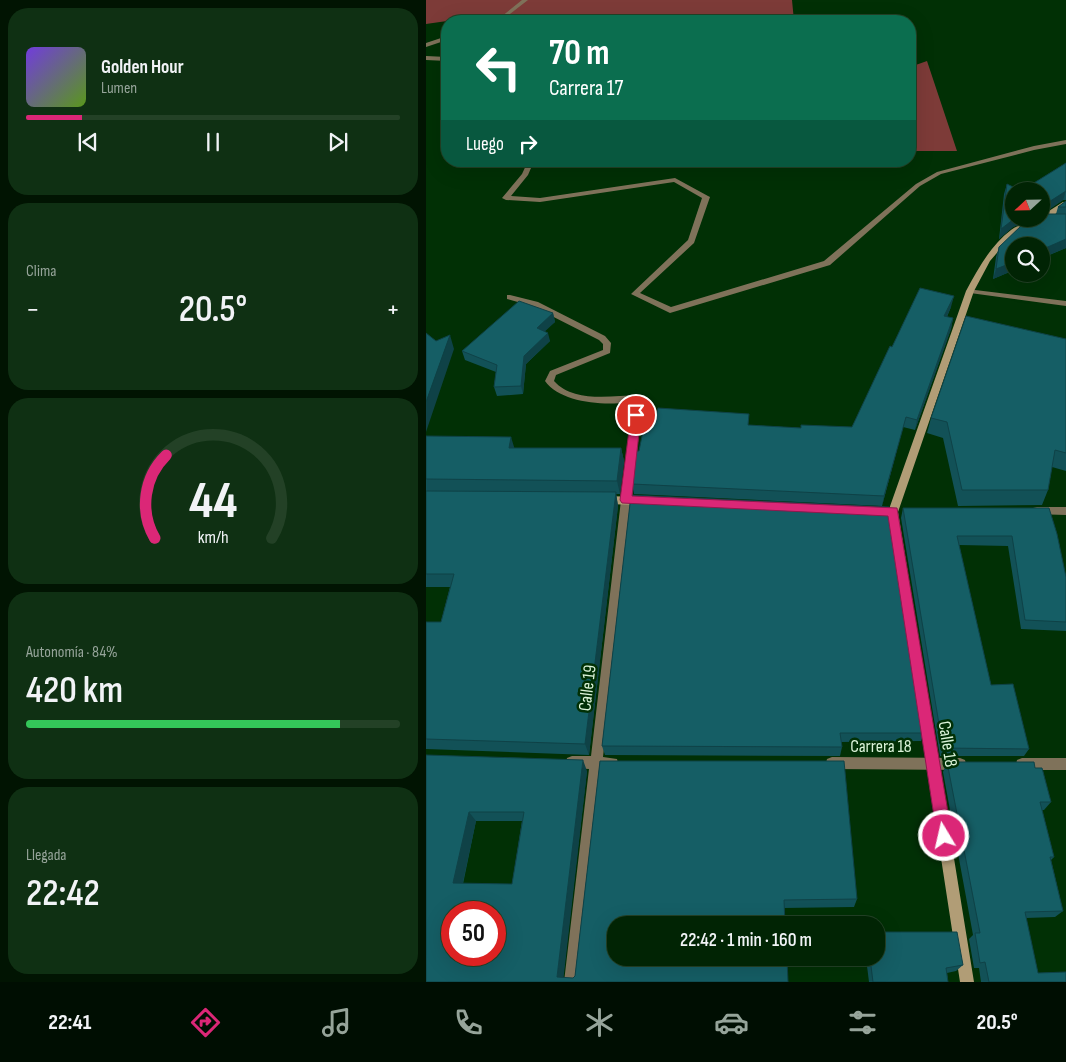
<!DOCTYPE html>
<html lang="es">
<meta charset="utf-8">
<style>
body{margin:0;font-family:"Sofia Sans Condensed",sans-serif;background:#0f3013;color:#f1f3f6;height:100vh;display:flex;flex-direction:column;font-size:19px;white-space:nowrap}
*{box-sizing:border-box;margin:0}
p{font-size:16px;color:#96a49a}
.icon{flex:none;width:28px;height:28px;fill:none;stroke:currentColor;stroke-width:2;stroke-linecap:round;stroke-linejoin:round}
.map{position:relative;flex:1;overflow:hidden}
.panel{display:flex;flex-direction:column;gap:8px;padding:8px;background:#011402;width:426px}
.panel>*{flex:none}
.hud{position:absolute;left:15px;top:15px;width:475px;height:152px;border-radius:20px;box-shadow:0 5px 20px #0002,0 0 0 1px #234126;background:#0b6e4f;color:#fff;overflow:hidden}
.needle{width:32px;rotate:248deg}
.fabs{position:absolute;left:579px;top:182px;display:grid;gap:10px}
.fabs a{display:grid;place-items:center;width:45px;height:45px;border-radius:50%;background:#012404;box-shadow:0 5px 20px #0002,0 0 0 1px #234126;font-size:25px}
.speed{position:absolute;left:15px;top:901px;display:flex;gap:10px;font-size:25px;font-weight:700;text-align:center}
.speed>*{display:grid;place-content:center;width:65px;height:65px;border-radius:50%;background:#012404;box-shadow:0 5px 20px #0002,0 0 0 1px #234126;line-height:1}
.speed .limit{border:8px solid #d22;background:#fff;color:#111}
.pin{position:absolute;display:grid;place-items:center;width:42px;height:42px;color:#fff;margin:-21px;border:2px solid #fff;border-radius:50%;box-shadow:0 1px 5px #0007}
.me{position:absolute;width:55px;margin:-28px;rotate:351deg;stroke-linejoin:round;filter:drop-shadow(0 0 4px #0008)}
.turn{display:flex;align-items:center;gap:18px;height:105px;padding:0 25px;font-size:22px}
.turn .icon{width:65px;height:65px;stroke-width:2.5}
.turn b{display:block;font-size:35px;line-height:42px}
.then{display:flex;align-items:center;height:48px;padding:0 25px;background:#0003;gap:10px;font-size:19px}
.big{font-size:38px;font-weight:600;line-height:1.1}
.panel .tile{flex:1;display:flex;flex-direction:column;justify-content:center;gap:8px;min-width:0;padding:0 18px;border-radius:20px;background:#0f3013}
.panel .dial{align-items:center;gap:0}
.dial svg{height:130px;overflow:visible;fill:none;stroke:#234126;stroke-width:7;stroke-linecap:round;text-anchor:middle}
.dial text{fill:#f1f3f6;stroke:none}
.song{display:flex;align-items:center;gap:15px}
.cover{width:60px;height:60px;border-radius:8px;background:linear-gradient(135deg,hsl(260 70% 55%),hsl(90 70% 35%))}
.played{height:5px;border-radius:2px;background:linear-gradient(90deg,#db2777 15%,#234126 15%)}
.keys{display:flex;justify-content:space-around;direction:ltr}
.heat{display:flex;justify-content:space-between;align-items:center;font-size:28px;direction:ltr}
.charge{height:8px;border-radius:4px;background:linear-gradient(90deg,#34c759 84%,#234126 0)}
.trip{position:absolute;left:181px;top:916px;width:278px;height:50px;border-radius:20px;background:#012404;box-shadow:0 5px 20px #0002,0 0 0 1px #234126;font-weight:600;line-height:50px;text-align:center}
.menu{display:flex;height:80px;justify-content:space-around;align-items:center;background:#000e02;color:#96a49a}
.menu .icon{width:35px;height:35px}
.menu .selected{color:#db2777}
.menu b{font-size:22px;color:#f1f3f6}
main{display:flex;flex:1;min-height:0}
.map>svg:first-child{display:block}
.forest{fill:#7d3b38}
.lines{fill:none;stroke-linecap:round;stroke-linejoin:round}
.lane{fill:#7f725a;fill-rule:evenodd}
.street{fill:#7f725a;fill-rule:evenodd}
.secondary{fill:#b19d76;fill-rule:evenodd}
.wall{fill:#125157;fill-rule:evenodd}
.shaded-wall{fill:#0f4247}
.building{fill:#155e65;stroke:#0f4247;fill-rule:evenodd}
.route{fill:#db2777;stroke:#8e194d}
.labels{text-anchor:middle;stroke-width:5;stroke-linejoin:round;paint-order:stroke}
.near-street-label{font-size:18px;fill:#daf2d8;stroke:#013005}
</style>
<main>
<section class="panel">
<div class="tile">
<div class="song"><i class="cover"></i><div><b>Golden Hour</b><p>Lumen</p></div></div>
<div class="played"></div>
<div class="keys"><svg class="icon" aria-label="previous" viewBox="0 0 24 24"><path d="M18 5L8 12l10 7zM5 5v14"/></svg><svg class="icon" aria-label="pause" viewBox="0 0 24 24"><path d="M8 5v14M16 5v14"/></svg><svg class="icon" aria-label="next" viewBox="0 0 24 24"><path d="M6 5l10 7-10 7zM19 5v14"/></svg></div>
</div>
<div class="tile"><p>Clima</p>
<div class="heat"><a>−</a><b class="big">20.5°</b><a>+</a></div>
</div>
<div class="tile dial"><svg viewBox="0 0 100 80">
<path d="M14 69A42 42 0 1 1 86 69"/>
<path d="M14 69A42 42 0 0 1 21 18" stroke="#db2777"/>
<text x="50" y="56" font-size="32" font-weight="700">44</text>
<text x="50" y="72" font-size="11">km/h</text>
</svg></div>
<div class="tile"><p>Autonomía · 84%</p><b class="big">420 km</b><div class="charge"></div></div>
<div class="tile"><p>Llegada</p><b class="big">22:42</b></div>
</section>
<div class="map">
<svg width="640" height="982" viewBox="0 0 640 982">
<rect width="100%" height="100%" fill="#013005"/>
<path class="forest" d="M 0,0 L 366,0 L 368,21 L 21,21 L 0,24 Z
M 501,61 L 531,151 L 484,151 L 484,67 Z"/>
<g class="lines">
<path class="lane" d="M 81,295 L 84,295 L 112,302 L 179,336 L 185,343 L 184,353 L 130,375 L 128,381 C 148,403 185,396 212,395 L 217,398 L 215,400 C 188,407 136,405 119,381 L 124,371 L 177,350 L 177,344 L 173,340 L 106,306 L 81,299 Z"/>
<path class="street" d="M 96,0 L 102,0 L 75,21 L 70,21 Z
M 21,36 L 21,40 L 0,47 L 0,43 Z
M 0,56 L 21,57 L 21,61 L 0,60 Z
M 640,140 L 640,144 L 608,150 L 515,174 L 494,186 L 404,265 L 244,313 L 205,294 L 262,240 L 276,198 L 248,182 L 114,202 L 80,200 L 76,198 L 96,174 L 102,161 L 108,161 L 102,175 L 85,196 L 114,198 L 249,178 L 282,196 L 284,197 L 268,243 L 214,293 L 245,307 L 398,261 L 490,184 L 511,172 L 608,146 Z
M 541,289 L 640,301 L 640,306 L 544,293 L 541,293 Z
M 212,395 L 217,398 L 177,757 L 191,759 L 192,763 L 191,767 L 186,769 L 176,769 L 152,982 L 138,982 L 163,769 L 146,768 L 141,766 L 140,762 L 141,758 L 146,756 L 165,756 L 207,398 Z
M 611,507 L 640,507 L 640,515 L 607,514 L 606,511 L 607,508 Z
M 406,757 L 534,758 L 539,760 L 540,764 L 539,768 L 534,770 L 406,769 L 401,767 L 400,763 L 401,759 Z
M 596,758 L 640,758 L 640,770 L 596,770 L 591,768 L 590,764 L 591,760 Z"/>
<path class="secondary" d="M 637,202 L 640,202 L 640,207 L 617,222 L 592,233 L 576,247 L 564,261 L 548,291 L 472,512 L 548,982 L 534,982 L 462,512 L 540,291 C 552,269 564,246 585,230 C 592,225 603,222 611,219 L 615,219 L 615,216 Z
M 178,496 L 216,497 L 220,498 L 221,501 L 220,504 L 216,505 L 178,504 L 174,503 L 173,500 L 174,497 Z"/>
</g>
<path class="wall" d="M 640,163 L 640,200 L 637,200 L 615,215 L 615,191 L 588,219 L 607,219 L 587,227 L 573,239 L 578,194 L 581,184 L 595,191 Z
M 640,201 L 640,248 L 567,279 L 570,257 L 573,247 L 630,214 L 632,207 Z
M 525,307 L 521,317 L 527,318 L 525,329 L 489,430 L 477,427 L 456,506 L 208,494 L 206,484 L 213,451 L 323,425 L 375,428 L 426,427 L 466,347 Z
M 127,313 L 129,322 L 118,331 L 124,341 L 100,364 L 97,394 L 71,396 L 68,387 L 70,372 L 39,360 L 36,351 Z
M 640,339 L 640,471 L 626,467 L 622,490 L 616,505 L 532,506 L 517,438 L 501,433 L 505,418 Z
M 0,436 L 88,448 L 195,448 L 198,461 L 194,494 L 190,494 L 192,506 L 163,755 L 0,749 L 0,622 L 15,622 L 24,587 L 0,587 Z
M 205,495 L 498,733 L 495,741 L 415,742 L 416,747 L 414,756 L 179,755 L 176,746 Z
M 477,508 L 623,508 L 640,577 L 640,631 L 595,629 L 582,546 L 533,545 L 565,685 L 603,749 L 598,756 L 514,756 L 475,518 Z
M 0,755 L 161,771 L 137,978 L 147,978 L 149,976 L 174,761 L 431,899 L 428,907 L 358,908 L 362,982 L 0,982 ZM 50,821 L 96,821 L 86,884 L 37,884 Z
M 521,762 L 609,768 L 625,802 L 618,810 L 616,810 L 628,857 L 625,860 L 637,911 L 629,917 L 600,918 L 612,973 L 640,982 L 555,982 L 553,968 L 548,968 L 543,939 L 547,935 L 517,772 Z
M 440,958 L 450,958 L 537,965 L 530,971 L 521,973 L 522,982 L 443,982 Z"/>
<path class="shaded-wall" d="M 640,191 L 637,200 L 615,215 L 615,207 Z
M 588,219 L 607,219 L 587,227 L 573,239 L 575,229 Z
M 640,239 L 640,248 L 615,258 L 615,250 Z
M 588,262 L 588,270 L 567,279 L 570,269 Z
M 528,296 L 525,307 L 516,327 L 518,316 Z
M 127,313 L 129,322 L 113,337 L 111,328 Z
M 527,318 L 525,329 L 489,430 L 491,420 Z
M 122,333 L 124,341 L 100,364 L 97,394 L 95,386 L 98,356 Z
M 24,335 L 28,349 L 0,432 L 0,402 Z
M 480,417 L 477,427 L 456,506 L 458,496 Z
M 85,437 L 89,450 L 83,448 Z
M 195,448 L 198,461 L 194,494 L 191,481 Z
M 190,492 L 192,506 L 163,755 L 159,744 Z
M 157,760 L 161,771 L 137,982 L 131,977 Z
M 43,812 L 50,821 L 35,891 L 27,883 Z"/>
<path class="building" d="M 640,163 L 640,191 L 615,207 L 615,191 L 588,191 L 588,219 L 575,229 L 581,184 L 595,191 Z
M 640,201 L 640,207 L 632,207 Z
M 620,214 L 640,214 L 640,239 L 615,250 L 615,246 L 588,246 L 588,262 L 570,269 L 573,247 L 596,225 L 610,219 L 615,219 L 615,217 Z
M 494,288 L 528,296 L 518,316 L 527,318 L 491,420 L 480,417 L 458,496 L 206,484 L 210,451 L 213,451 L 220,416 L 230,416 L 232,408 L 323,414 L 322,425 L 375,428 L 375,425 L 426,427 L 464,346 L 466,347 Z
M 93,301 L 127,313 L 111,328 L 122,333 L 98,356 L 95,386 L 68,387 L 71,365 L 36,351 Z
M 540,316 L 640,339 L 640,453 L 629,450 L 622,490 L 536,490 L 521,422 L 505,418 Z
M 0,333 L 10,341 L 24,335 L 0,402 Z
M 0,436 L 85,437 L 83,448 L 195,448 L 191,481 L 0,479 Z
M 0,491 L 190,492 L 159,744 L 0,739 L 0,622 L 15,622 L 28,574 L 0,574 Z
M 205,495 L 463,507 L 498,733 L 414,733 L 416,747 L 176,746 Z
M 477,508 L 623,508 L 631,534 L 640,577 L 640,622 L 599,620 L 586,536 L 531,536 L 565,685 L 587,684 L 603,749 L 517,748 Z
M 0,755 L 157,760 L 131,977 L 147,978 L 149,976 L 174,761 L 418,761 L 431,899 L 358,900 L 359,925 L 190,925 L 190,958 L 361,958 L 362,982 L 0,982 ZM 43,812 L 98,812 L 86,884 L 27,883 ZM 26,912 L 69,912 L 69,955 L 26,955 Z
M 521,762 L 608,762 L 609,768 L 616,768 L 625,802 L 614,802 L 628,857 L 624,857 L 637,911 L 599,912 L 612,973 L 640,972 L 640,982 L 563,982 L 559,962 L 554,963 L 549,933 L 554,933 Z
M 450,932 L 531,932 L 537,965 L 520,968 L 522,982 L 447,982 L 444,958 L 450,958 Z"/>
<path class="route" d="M 210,412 L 215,415 L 206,496 L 471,508 L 526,836 L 524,842 L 518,844 L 513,842 L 511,836 L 462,516 L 196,503 L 194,500 L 205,415 Z"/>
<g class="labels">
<g class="near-street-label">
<text transform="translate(161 688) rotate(-83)" y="6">Calle 19</text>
<text transform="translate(522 744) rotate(81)" y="6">Calle 18</text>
<text x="455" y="752">Carrera 18</text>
</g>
</g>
</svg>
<div class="fabs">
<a><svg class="needle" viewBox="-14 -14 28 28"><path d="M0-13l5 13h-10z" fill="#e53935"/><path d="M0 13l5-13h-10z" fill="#96a49a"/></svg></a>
<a><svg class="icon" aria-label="search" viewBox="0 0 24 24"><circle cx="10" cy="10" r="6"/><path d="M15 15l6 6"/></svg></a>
</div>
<div class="speed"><div class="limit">50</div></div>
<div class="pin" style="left:210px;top:415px;background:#d93025"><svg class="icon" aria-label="arrive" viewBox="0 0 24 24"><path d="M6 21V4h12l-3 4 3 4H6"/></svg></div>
<svg class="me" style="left:518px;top:836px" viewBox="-20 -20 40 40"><circle r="17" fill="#db2777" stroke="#fff" stroke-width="3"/><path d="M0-11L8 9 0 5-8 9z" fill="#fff"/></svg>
<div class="trip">22:42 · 1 min · 160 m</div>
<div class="hud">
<div class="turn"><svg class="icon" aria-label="left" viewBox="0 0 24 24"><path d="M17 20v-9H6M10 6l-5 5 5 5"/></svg><div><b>70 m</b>Carrera 17</div></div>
<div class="then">Luego<svg class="icon" aria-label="right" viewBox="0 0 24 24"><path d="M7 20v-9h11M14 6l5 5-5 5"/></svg></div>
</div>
</div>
</main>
<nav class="menu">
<b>22:41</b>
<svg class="icon selected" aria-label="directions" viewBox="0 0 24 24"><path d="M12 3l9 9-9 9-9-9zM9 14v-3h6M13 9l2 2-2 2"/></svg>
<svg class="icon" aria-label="music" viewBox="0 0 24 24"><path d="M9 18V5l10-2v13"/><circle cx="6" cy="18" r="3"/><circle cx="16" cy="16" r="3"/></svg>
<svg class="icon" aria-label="phone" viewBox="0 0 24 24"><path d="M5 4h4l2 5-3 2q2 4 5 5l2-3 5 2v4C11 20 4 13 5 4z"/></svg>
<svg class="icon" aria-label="climate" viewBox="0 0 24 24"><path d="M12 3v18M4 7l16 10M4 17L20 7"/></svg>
<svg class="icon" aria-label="car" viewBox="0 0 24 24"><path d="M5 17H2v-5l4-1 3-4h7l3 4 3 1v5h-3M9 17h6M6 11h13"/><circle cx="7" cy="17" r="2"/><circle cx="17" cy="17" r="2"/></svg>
<svg class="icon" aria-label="filters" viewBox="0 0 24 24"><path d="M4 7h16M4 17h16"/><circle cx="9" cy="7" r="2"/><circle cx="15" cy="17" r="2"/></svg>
<b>20.5°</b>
</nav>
